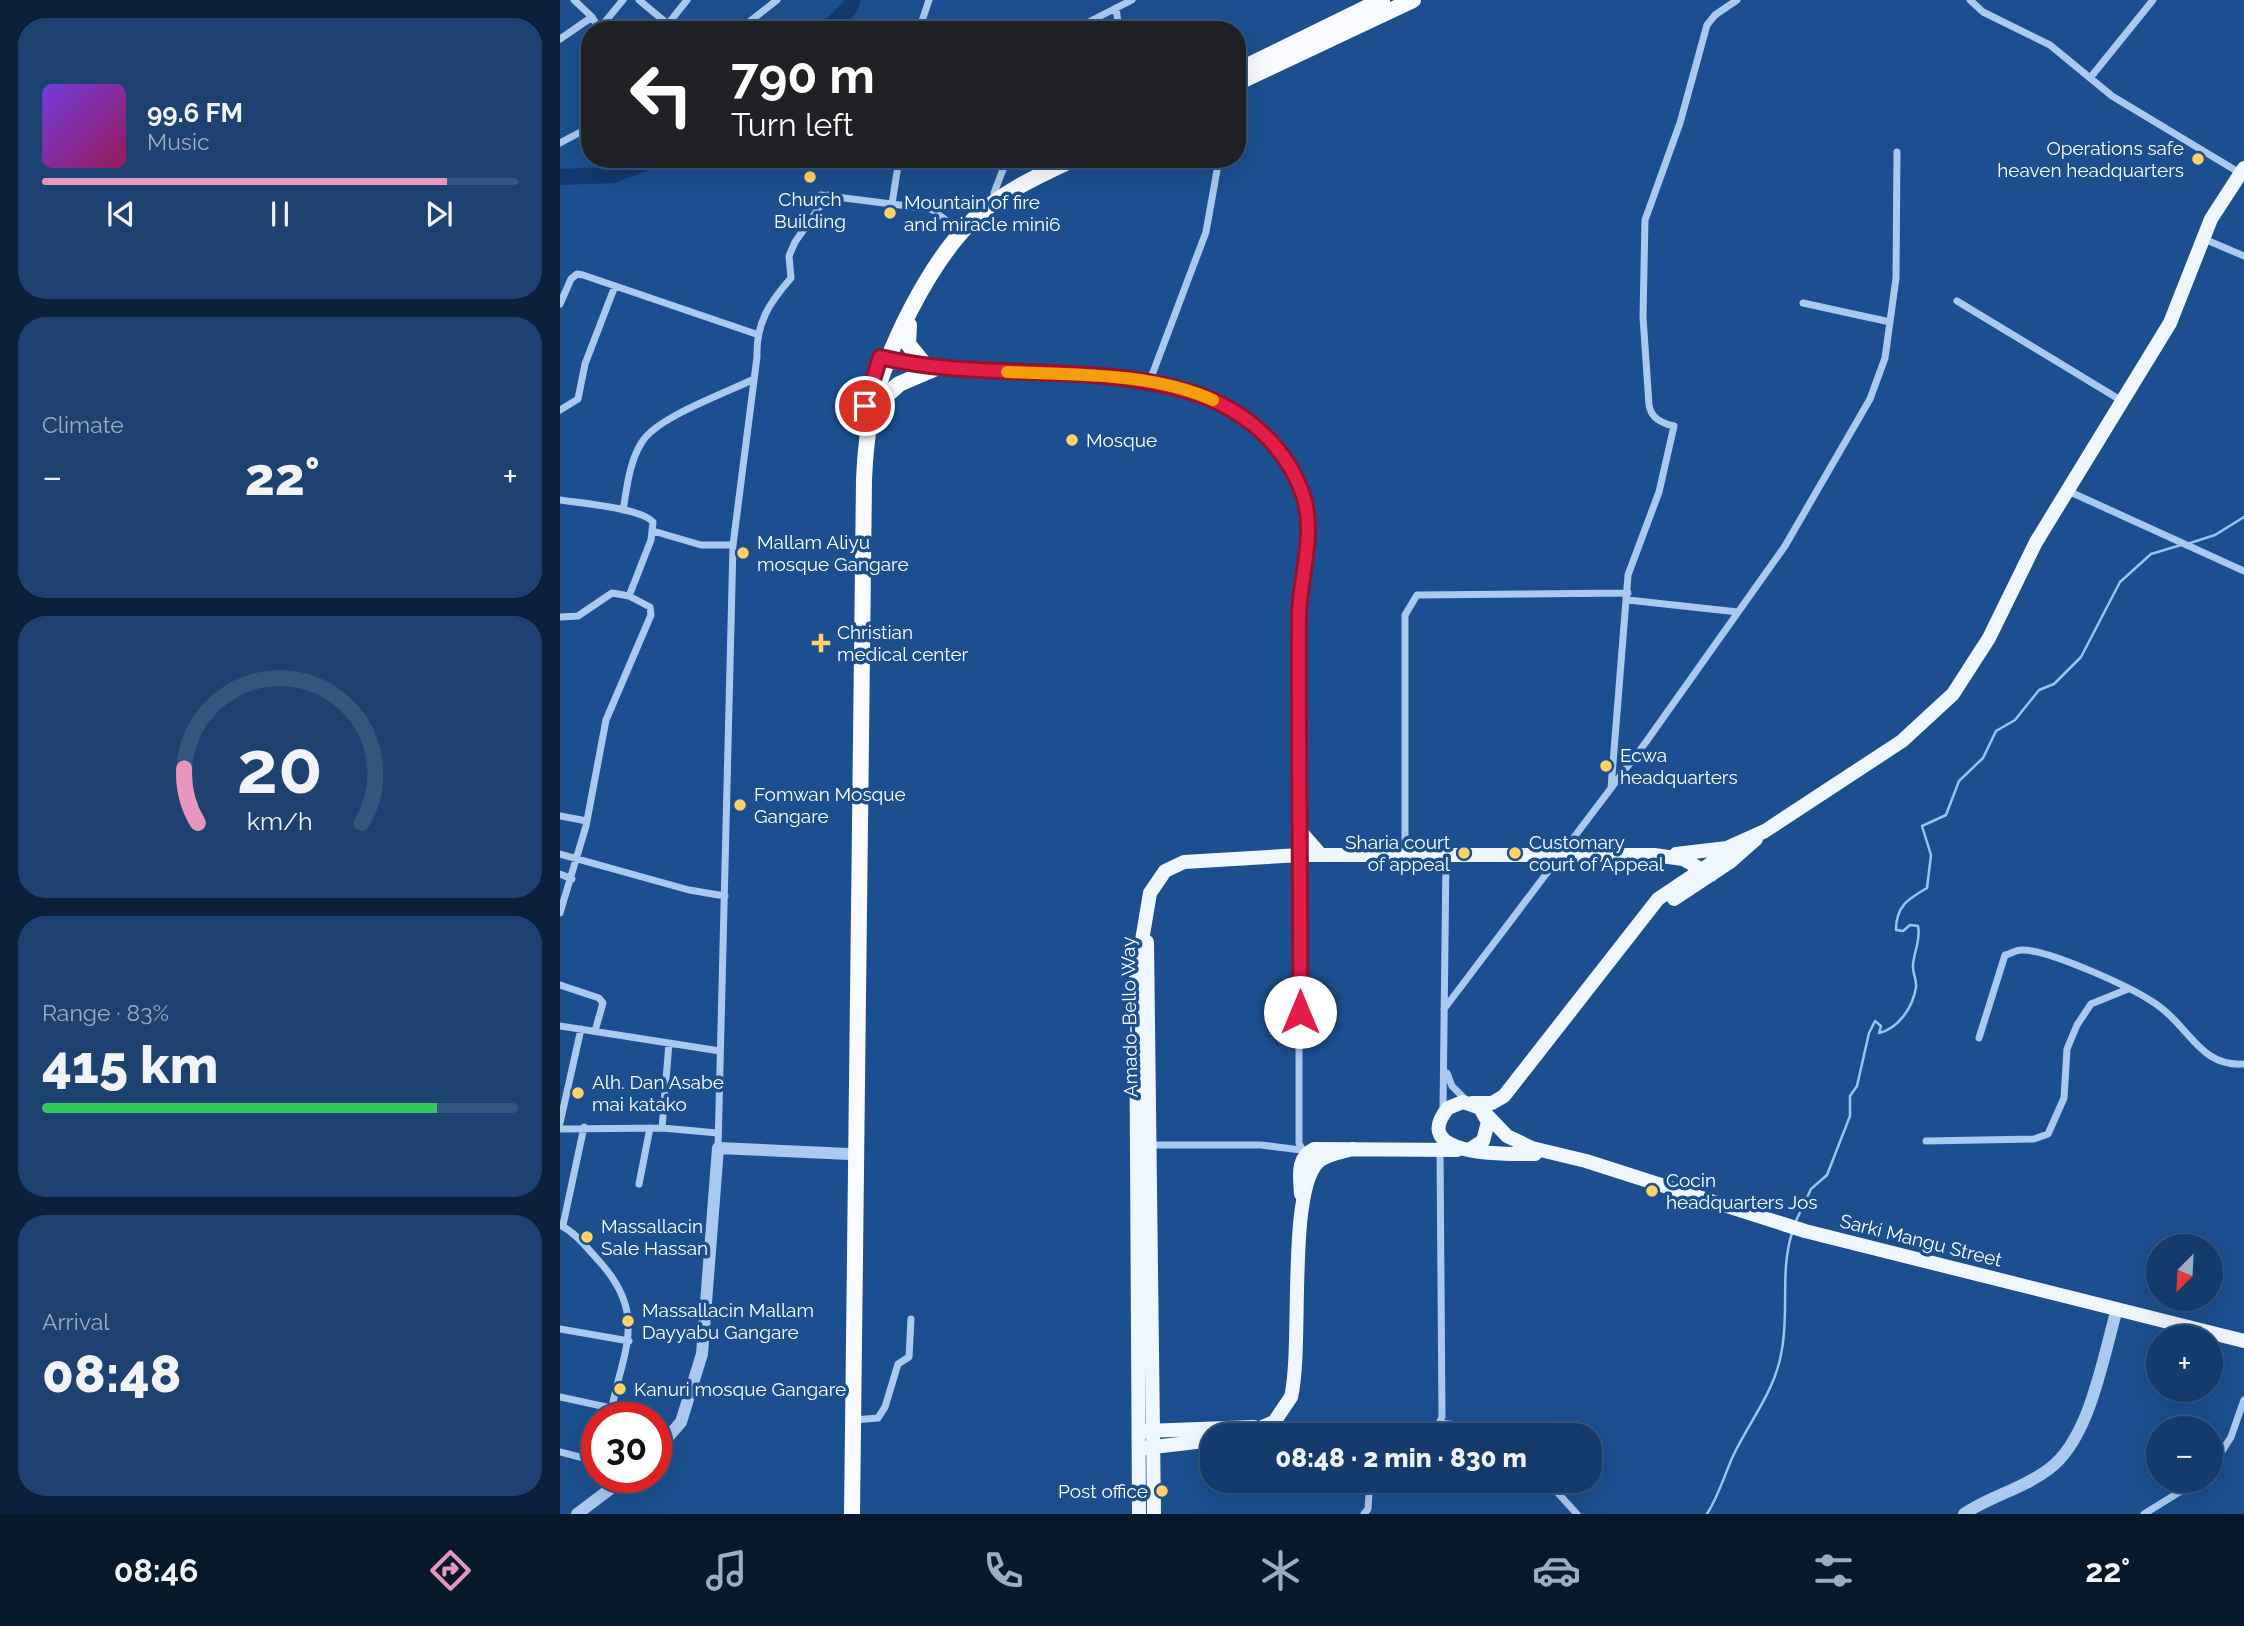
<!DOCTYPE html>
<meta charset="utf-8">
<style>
body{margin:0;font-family:Raleway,sans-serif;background:#1d4271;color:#f1f3f6;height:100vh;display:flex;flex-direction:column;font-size:26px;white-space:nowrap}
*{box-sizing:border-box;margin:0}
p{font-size:23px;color:#9dadc1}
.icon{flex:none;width:38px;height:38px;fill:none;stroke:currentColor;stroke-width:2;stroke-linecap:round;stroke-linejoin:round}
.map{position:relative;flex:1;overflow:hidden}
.details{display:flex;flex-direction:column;gap:18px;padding:18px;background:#0b203b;width:560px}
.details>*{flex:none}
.guide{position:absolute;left:21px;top:21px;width:665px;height:147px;border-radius:28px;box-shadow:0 7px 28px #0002,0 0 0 2px #33557e;background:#202124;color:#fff;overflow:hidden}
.needle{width:46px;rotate:204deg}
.fabs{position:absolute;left:1586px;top:1234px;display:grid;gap:14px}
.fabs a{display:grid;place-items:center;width:77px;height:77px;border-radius:50%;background:#143b6b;box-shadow:0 7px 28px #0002,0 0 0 2px #33557e;font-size:35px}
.speed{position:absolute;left:21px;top:1402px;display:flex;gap:14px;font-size:35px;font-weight:700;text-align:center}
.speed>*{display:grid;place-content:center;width:91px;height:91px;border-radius:50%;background:#143b6b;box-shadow:0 7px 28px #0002,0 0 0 2px #33557e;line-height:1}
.speed .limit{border:10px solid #d22;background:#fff;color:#111}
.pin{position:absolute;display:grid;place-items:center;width:60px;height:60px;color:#fff;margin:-30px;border:4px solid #fff;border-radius:50%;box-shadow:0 2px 7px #0007}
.me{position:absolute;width:77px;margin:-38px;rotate:0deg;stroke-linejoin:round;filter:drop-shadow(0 0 5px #0008)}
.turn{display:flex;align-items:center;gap:24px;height:147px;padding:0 35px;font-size:32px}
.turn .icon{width:91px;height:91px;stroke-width:2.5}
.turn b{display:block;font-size:49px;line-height:60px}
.big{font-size:52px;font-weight:800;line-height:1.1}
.details .card{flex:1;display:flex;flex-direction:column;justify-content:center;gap:10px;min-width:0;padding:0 24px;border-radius:28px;background:#1d4271}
.details .dial{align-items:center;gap:0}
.dial svg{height:182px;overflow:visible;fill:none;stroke:#33557e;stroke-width:7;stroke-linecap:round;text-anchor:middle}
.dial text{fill:#f1f3f6;stroke:none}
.song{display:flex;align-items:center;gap:21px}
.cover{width:84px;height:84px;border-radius:10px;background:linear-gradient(135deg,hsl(260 70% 55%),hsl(330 70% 35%))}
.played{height:7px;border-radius:4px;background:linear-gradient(90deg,#e797bd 85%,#33557e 85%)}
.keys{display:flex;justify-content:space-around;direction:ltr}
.heat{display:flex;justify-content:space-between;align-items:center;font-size:38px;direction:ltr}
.charge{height:10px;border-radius:5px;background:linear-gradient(90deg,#34c759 83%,#33557e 0)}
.trip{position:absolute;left:640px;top:1423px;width:402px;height:70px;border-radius:28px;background:#143b6b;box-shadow:0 7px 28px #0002,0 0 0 2px #33557e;font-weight:800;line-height:70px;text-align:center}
.menu{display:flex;height:112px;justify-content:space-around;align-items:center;background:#08182b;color:#9dadc1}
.menu .icon{width:49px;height:49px}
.menu .active{color:#e797bd}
.menu b{font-size:32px;color:#f1f3f6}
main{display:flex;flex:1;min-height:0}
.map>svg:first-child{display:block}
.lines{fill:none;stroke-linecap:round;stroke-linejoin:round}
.stream{stroke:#9cc4f0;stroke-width:2.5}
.river{stroke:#123a6d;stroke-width:16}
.minor{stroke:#a9c9ee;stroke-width:7}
.tertiary{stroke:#a9c9ee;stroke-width:12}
.primary{stroke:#f0f6ff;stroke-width:14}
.trunk{stroke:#f8faff;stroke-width:16}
.route-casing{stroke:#92132f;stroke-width:18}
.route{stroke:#e11d48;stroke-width:12}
.slow{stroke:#f59e0b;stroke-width:12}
.poi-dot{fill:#ffd166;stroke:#1b4f8f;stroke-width:2.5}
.labels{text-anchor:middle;stroke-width:7;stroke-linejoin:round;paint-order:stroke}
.poi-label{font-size:19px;fill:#fff;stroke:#1b4f8f;text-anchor:start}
.street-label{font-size:19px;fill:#fff;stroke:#1b4f8f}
</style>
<main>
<section class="details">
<div class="card">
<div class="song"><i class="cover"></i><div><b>99.6 FM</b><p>Music</p></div></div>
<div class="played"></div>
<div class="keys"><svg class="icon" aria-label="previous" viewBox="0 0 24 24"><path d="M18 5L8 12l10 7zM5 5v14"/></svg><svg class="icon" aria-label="pause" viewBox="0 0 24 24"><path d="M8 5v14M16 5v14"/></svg><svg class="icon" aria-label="next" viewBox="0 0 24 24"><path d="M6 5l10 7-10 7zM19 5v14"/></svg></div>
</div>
<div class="card"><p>Climate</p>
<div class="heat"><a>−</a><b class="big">22°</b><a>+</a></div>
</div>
<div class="card dial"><svg viewBox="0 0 100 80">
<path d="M14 69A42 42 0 1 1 86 69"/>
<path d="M14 69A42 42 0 0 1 8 45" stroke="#e797bd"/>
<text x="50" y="56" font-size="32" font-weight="700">20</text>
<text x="50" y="72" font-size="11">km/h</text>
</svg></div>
<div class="card"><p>Range · 83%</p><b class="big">415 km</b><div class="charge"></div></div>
<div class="card"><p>Arrival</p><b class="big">08:48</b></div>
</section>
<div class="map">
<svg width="1684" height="1514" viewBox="0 0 1684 1514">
<rect width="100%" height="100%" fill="#1b4f8f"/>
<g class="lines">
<path class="stream" d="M 1627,544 L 1655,535 L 1684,517
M 1235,1223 L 1251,1189 L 1267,1175 L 1290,1116 L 1290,1096 L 1297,1086 L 1309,1033 L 1315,1021 L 1321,1026 L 1319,1033 C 1339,1028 1353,1007 1356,987 C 1357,979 1352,972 1353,965 C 1354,951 1361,940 1358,926 L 1350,925 L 1343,931 L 1336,930 C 1336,906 1348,899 1367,888 L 1371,855 L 1362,826 L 1386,815 L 1399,781 L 1423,758 L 1436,731 L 1455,720 L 1479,690 L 1494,684 L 1521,657 L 1560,582 L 1591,554 L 1621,545
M 1147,1514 C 1159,1495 1164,1476 1173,1456 C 1190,1420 1216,1390 1222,1349 C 1229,1311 1220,1270 1232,1233"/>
<path class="river" d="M 267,30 L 290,7 L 292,0
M 0,177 L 53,175 L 96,159"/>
<path class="minor" d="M 14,0 L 32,17 L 40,30
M 79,0 L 115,30
M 1410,0 L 1423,12 L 1490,45 L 1552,96 L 1680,173
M 556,8 L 559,30
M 108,24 L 127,0
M 39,29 L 63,0
M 179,30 L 217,0
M 359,30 L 369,0
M 513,30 L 572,0
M 0,39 L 32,17
M 1530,78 L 1593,0
M 0,143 L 30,127
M 434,193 L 447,159
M 261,195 L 371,209 L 401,231
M 332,204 L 339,159
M 1642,238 L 1684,256
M 1397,301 L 1562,401
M 1243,303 L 1330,322
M 0,304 L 11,279 L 17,274 L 23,275 L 196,334
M 320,357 L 360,364
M 318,364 L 362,369
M 374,369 C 413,370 452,372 491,374 C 588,379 717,388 746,503 C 751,526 745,549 742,572 C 740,599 739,625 739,652 L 739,1143 L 745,1155
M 589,383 L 646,232 L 659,159
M 0,410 L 18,399 L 25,364 L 55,286
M 1508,491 L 1684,571
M 0,500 C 20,503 81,508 93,522 L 91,540 L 69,596
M 63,510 C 67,488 69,462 82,442 C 97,417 166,393 194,379
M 93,531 L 141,545 L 173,545
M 1068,600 L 1178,612
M 0,617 L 18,616 L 52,593 L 69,596 L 90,607 L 91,615 L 46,720 L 26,826 L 0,913
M 1051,788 L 1068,575 L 1099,492 L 1114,426 C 1101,423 1091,418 1089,405 L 1083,317 L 1085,220 L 1120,123 L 1147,25 L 1155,15 L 1177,0
M 0,816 L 27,821
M 0,854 L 129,890 L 165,896
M 845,856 L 845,615 L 857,595 L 1068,593
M 0,874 L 12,879
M 0,985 L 39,998 L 43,1003 L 35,1031
M 884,1009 L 1086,742 L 1225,546 L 1310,399 L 1325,358 L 1336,278 L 1337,152
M 0,1026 L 160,1051
M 1419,1038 L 1445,955 C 1450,954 1456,950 1461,950 C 1488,949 1577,989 1600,1007 C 1631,1030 1641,1067 1684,1064
M 887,1073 L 892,1086 L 906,1100
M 883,1110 L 886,857
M 0,1123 L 21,1029
M 102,1128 L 109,1043
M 0,1129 L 102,1128 L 158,1133
M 1366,1141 L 1474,1139 L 1488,1134 L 1504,1098 L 1507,1049 L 1517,1025 L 1531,1004 L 1568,989
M 588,1145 L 701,1145 L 741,1150
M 158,1148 L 173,545 L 197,357 C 196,323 209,303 231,278 L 229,256 L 235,242 L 268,195
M 79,1184 L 90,1128
M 0,1225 C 16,1233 27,1248 39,1261 C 91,1318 60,1354 50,1418
M 3,1225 L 24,1127
M 0,1329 L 69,1341
M 0,1397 L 51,1408
M 294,1420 L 318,1418 L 325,1407 L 338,1364 L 349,1357 L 351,1319
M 714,1422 L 745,1435
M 880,1423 L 923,1428 L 938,1435
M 837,1435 C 853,1433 876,1435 882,1417 L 880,1149
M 0,1452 L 31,1460 L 37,1468
M 1650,1470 L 1671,1437 L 1684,1400
M 44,1477 L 53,1487
M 986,1480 L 1017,1514
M 804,1514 L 808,1509 L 810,1480
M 1584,1514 L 1639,1480"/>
<path class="tertiary" d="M 96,1451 L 121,1422 L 142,1354 L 158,1148 L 289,1154
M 17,1514 L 66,1477
M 1404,1514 C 1430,1496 1463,1489 1489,1469 C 1530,1439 1543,1357 1557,1309"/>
<path class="primary" d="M 741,832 L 761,855
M 1116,854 L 1167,848 L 1205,831 L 1342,741 L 1393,694 L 1429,638 L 1476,542 L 1610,323 L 1651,219 L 1684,168
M 1114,899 L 1170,862 L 1196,839
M 587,942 L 594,1514
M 912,1103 L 932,1103 L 944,1096 L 1098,899 L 1168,852
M 926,1114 L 947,1136 L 972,1148 L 1026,1161 L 1245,1231 L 1684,1341
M 909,1150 L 923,1141 L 928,1122 L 920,1108 L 903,1102 L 888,1108 C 847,1158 951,1154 975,1154
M 741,1194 C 740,1176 736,1158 754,1149 L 897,1150
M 585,1431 L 694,1427
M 684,1435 L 714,1422 L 731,1397 C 743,1348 727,1192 758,1162 C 766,1154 782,1152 793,1149
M 585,1448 L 653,1440
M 579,1514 L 576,976 L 590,893 L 605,871 L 624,862 L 741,855 L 1094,855 L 1123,859 L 1151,875"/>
<path class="trunk" d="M 677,71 L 822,0
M 677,83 L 853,0
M 349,325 L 348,344 L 365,365
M 316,405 L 339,384 L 374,369
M 292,1514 L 304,480 C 305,457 307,433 312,411 C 325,351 370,261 414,219 C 442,192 478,176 514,159"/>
</g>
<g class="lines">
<g class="route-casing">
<path id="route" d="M 305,406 L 320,357 C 422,382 530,361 630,392 C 681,407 725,443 743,495 C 756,533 740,576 739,615 C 738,747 741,880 740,1012"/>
</g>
<use href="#route" class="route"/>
<path class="slow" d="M 447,372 C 514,375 591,372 653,400"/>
</g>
<g class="poi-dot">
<circle cx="1638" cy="159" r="7"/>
<circle cx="250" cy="177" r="7"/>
<circle cx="330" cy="213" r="7"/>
<circle cx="512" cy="440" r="7"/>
<circle cx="183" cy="553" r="7"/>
<path d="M257.5 632.5h7v7h7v7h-7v7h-7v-7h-7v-7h7z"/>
<circle cx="1046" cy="766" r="7"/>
<circle cx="180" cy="805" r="7"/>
<circle cx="904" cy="853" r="7"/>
<circle cx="955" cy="853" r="7"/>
<circle cx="18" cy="1093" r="7"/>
<circle cx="1092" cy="1191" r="7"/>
<circle cx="27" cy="1237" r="7"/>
<circle cx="68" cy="1321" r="7"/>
<circle cx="60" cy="1389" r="7"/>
<circle cx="602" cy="1491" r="7"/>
</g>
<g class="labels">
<g class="poi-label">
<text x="1624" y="155" text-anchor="end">Operations safe<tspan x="1624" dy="22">heaven headquarters</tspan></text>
<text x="250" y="206" text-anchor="middle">Church<tspan x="250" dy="22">Building</tspan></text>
<text x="344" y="209">Mountain of fire<tspan x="344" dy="22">and miracle mini6</tspan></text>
<text x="526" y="447">Mosque</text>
<text x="197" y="549">Mallam Aliyu<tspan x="197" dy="22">mosque Gangare</tspan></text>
<text x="277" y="639">Christian<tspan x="277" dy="22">medical center</tspan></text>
<text x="1060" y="762">Ecwa<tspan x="1060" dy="22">headquarters</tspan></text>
<text x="194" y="801">Fomwan Mosque<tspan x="194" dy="22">Gangare</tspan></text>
<text x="890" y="849" text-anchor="end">Sharia court<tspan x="890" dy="22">of appeal</tspan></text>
<text x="969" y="849">Customary<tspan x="969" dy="22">court of Appeal</tspan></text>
<text x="32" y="1089">Alh. Dan Asabe<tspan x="32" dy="22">mai katako</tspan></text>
<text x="1106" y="1187">Cocin<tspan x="1106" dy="22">headquarters Jos</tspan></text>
<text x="41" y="1233">Massallacin<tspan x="41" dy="22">Sale Hassan</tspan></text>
<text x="82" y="1317">Massallacin Mallam<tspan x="82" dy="22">Dayyabu Gangare</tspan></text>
<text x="74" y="1396">Kanuri mosque Gangare</text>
<text x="588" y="1498" text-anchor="end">Post office</text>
</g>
<g class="street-label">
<text transform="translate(569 1017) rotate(-91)" y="7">Amado-Bello Way</text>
<text transform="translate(1361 1240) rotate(14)" y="7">Sarki Mangu Street</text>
</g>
</g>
</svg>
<div class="fabs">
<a><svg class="needle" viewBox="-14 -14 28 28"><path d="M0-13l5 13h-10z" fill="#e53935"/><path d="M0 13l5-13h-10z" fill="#9dadc1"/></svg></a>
<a>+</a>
<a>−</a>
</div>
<div class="speed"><div class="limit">30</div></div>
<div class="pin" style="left:305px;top:406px;background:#d93025"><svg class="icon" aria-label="arrive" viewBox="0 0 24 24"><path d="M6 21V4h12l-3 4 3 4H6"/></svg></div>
<svg class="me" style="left:740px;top:1012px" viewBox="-20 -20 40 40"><circle r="19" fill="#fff"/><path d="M0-13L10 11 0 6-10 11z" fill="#e11d48"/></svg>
<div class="trip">08:48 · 2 min · 830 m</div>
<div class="guide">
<div class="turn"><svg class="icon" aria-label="left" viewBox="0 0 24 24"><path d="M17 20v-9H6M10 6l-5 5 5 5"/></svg><div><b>790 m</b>Turn left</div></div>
</div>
</div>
</main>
<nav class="menu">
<b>08:46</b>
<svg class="icon active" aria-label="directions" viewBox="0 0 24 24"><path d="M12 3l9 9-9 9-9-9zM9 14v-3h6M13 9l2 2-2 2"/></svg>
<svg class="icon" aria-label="music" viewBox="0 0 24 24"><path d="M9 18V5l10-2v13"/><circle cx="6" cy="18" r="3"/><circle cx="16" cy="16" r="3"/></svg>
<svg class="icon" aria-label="phone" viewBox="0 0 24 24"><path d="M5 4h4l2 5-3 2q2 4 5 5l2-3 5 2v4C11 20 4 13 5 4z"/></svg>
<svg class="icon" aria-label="climate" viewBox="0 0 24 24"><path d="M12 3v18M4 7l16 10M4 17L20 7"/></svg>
<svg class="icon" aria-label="car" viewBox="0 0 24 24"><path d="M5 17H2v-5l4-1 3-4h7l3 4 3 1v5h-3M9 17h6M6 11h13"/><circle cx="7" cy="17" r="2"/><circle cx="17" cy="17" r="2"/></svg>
<svg class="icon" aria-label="filters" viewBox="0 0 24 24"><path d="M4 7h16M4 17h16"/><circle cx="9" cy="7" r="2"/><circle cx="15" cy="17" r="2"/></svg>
<b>22°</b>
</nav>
